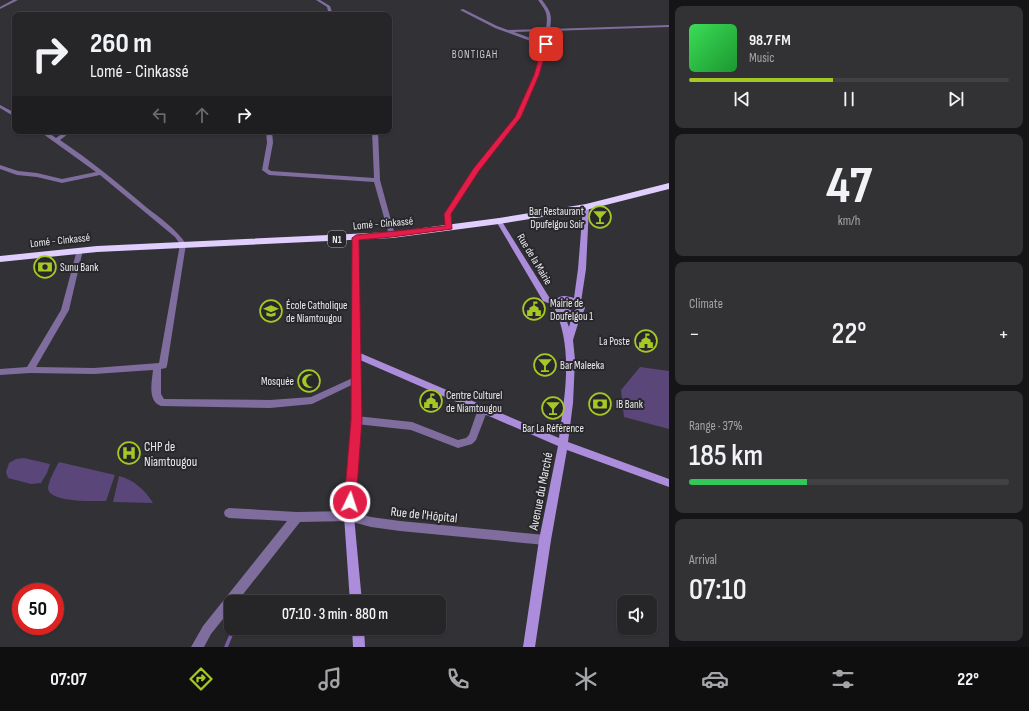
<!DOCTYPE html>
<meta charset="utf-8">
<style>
body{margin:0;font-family:"Sofia Sans Condensed",sans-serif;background:#323134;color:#f1f3f6;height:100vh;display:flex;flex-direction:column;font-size:15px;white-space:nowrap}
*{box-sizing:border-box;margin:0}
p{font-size:13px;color:#a4a5a8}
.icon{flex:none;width:22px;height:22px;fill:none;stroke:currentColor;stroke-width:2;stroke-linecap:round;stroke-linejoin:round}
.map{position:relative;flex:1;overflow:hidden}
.side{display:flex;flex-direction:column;gap:6px;padding:6px;background:#151416;width:360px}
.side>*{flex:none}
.banner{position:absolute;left:12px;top:12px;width:380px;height:122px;border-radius:8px;box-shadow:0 1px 3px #0004,0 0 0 1px #424245;background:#262528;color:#f1f3f6;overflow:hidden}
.fabs{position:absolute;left:617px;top:595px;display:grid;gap:8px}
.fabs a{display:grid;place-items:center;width:40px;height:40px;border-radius:8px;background:#262528;box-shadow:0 1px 3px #0004,0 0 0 1px #424245;font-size:20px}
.speed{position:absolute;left:12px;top:583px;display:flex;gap:8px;font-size:20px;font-weight:700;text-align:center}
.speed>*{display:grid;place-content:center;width:52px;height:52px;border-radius:50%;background:#262528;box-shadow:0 1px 3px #0004,0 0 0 1px #424245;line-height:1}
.speed .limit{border:6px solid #d22;background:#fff;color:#111}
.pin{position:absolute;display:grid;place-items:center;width:34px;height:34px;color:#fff;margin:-17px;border-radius:8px;box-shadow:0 2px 6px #0006}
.me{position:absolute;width:44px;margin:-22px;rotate:4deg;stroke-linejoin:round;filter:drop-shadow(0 0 3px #0008)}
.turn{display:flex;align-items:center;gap:14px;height:84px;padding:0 12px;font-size:18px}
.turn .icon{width:52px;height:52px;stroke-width:2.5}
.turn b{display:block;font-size:28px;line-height:34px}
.lanes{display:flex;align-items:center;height:38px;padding:0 12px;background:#0003;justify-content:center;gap:20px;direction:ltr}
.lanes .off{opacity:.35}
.big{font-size:30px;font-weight:600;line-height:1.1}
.side .tile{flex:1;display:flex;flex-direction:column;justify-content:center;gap:6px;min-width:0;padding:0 14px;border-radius:8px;background:#323134}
.side .dial{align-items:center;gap:0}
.dial b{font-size:52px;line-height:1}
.song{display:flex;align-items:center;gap:12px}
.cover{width:48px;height:48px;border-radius:6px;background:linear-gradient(135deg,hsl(130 70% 55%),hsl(130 70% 35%))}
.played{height:4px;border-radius:2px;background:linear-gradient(90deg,#a5c824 45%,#424245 45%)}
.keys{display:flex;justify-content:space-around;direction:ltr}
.heat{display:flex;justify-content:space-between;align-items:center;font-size:22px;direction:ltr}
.charge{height:6px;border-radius:3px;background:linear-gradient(90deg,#34c759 37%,#424245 0)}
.trip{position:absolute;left:224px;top:595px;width:222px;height:40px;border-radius:8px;background:#262528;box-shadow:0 1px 3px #0004,0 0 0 1px #424245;font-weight:600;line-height:40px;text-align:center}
.menu{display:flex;height:64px;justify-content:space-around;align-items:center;background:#0f0f10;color:#a4a5a8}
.menu .icon{width:28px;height:28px}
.menu .on{color:#a5c824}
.menu b{font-size:18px;color:#f1f3f6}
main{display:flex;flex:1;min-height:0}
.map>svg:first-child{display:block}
.green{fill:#5a4678}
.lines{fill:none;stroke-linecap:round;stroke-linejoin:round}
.stream{stroke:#7a5da3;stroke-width:3.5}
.street{fill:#7f6d9e;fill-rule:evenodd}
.secondary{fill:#ab8ddb;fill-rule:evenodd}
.highway{fill:#e0ceff;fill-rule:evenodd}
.route{fill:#e11d48;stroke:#92132f}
.labels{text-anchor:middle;stroke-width:4;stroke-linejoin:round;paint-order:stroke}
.shield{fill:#28272b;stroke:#b1b0b4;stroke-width:1}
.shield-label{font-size:10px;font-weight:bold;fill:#ecebee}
.far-quarter-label{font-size:11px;letter-spacing:1px;fill:#c9c7cd;stroke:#28272b}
.poi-label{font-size:11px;fill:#ecebee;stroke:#28272b;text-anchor:start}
.street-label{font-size:11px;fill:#ecebee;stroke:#28272b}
.near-poi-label{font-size:13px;fill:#ecebee;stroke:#28272b;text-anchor:start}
.near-street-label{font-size:13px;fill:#ecebee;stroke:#28272b}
</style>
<main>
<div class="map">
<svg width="669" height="647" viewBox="0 0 669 647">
<rect width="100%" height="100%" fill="#323136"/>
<path class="green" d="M 640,367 L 669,371 L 669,429 L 624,417 L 621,390 Z
M 24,458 L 50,464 L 47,473 L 41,483 L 31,484 L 8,478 L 6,472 L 9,463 L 16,459 Z
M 59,462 L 115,475 L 106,501 C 95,501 48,503 48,488 C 49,480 55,469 59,462 Z
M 119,476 C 134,480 145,490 153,503 L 113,502 Z"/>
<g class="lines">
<path class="stream" d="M 226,647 L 234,628"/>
<path class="street" d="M 13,0 L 18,0 L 0,9 L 0,7 Z
M 316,0 L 320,0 L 330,6 L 333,15 L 329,15 L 327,7 Z
M 538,0 L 542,0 C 551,12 552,14 550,29 L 669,25 L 669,27 L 550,31 L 548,45 L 539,75 L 521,117 L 478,171 L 451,214 L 452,228 L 451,229 L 447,229 L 445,214 L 474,169 L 516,117 L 535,75 L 544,46 L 495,28 L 460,10 L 463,9 L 497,26 L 508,30 L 546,29 C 548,14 547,12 538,0 ZM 546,31 L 544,43 L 514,32 Z
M 0,105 L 15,113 L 15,117 L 0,108 Z
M 39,131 L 46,131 L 56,138 L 66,131 L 72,131 L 60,140 C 90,160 118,183 146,207 C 160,218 176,229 186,244 L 167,366 L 166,368 L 161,369 L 161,394 L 164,399 L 270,400 L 311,397 L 357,376 L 360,377 L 361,379 L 360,381 L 312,404 L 270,408 L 161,406 C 147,401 152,381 153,370 L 94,374 L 30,373 L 0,375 L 0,369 L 27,367 L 61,310 L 77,250 L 80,248 L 83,250 L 69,310 L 36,367 L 94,368 L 159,363 L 180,244 L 175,237 L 100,175 L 62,183 L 37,177 L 17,175 L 0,169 L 0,165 L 18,171 L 37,173 L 62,179 L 96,172 Z
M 266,131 L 272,131 L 273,143 L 268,169 L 271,171 L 374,178 L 372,131 L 378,131 L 380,180 L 395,235 L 394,236 L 392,237 L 389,235 L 374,182 L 269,175 L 262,170 L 267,143 Z
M 483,405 L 486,406 L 488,409 L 476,440 L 472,444 L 458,448 L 411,430 L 356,424 L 353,423 L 351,420 L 353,417 L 356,416 L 412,422 L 458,440 L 466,438 L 469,435 L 478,409 L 480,406 Z
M 229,508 L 297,512 L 349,511 L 371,517 L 400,521 L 545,535 L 549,536 L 551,540 L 549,544 L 545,545 L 400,531 L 371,527 L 349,521 L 300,522 L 237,602 L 231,602 L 231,609 L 211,634 L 204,647 L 191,647 L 203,626 L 287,521 L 229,518 L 225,516 L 224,513 L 225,510 Z"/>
<path class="secondary" d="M 586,205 L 589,207 L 586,269 L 581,302 L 585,308 L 583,313 L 581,314 L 573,340 L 575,360 L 573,403 L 568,442 L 669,479 L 669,487 L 567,450 L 551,540 L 535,647 L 523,647 L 539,540 L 558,446 L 360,360 L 361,420 L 354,516 L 362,602 L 350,602 L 344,516 L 351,420 L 353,238 L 356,236 L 359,238 L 360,353 L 559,438 C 565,393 574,347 553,305 L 543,301 L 496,221 L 497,220 L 501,220 L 549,297 L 555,300 C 561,294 567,296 574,298 L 578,269 L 583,207 ZM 564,301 L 574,304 L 577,309 L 573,311 L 562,307 L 560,303 ZM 564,314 L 572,316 L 569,327 Z
M 352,628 L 364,628 L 365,647 L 353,647 Z"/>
<path class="highway" d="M 669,183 L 669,189 L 586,210 L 499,224 L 392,238 L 97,252 L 0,262 L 0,256 L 97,246 L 392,232 L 499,218 L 586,204 Z"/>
</g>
<path class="route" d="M 543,44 L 546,43 L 548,44 L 539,75 L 521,117 L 479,171 L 451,214 L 452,229 L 392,237 L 359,240 L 362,420 L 356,502 L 354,506 L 350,508 L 346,506 L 344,502 L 351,420 L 352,238 L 356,235 L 445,226 L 444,214 L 473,169 L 515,117 L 534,75 Z"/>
<defs>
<g id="bar-ring" transform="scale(1.15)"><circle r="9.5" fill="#28272b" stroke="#a5c824" stroke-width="1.5"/><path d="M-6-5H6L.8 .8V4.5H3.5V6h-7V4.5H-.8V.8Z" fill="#a5c824"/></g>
<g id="bank-ring" transform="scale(1.15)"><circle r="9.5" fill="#28272b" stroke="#a5c824" stroke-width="1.5"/><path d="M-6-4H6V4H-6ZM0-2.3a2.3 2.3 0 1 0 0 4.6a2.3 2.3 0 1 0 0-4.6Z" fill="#a5c824"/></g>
<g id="civic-ring" transform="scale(1.15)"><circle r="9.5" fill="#28272b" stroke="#a5c824" stroke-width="1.5"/><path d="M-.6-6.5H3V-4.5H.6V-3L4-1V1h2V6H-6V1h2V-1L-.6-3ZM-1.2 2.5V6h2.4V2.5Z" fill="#a5c824"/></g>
<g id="school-ring" transform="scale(1.15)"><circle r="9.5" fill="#28272b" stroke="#a5c824" stroke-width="1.5"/><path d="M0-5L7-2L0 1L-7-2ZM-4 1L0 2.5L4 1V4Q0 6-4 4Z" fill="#a5c824"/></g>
<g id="mosque-ring" transform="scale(1.15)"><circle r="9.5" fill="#28272b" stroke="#a5c824" stroke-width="1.5"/><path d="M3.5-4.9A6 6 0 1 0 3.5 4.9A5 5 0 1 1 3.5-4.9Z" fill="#a5c824"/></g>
<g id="hospital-ring" transform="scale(1.15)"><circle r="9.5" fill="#28272b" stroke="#a5c824" stroke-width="1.5"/><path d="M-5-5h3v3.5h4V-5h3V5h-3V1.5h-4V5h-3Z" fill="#a5c824"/></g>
</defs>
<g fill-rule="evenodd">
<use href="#bar-ring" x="600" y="217"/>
<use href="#bank-ring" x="45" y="267"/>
<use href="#civic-ring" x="534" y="309"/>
<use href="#school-ring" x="271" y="311"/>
<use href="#civic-ring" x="646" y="341"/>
<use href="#bar-ring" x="545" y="365"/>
<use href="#mosque-ring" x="309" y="381"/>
<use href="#civic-ring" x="431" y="401"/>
<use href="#bank-ring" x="600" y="404"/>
<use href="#bar-ring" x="553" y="408"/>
<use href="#hospital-ring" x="129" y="453"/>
</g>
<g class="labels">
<rect class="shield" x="328" y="231" width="18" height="16" rx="3"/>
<g class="shield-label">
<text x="337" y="243">N1</text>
</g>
<g class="far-quarter-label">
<text x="475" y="58">BONTIGAH</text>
</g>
<g class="poi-label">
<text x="584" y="215" text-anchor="end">Bar Restaurant<tspan x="584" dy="13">Dpufelgou Soir</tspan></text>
<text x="60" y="271">Sunu Bank</text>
<text x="550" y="307">Mairie de<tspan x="550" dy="13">Doufelgou 1</tspan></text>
<text x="286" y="309">École Catholique<tspan x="286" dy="13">de Niamtougou</tspan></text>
<text x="630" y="345" text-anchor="end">La Poste</text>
<text x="560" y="369">Bar Maleeka</text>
<text x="294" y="385" text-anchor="end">Mosquée</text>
<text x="446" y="399">Centre Culturel<tspan x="446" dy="13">de Niamtougou</tspan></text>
<text x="616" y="408">IB Bank</text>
<text x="553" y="432" text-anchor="middle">Bar La Référence</text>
</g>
<g class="street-label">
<text transform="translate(383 223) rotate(-5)" y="4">Lomé - Cinkassé</text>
<text transform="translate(60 240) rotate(-6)" y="4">Lomé - Cinkassé</text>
<text transform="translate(535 259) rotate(59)" y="4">Rue de la Mairie</text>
</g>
<g class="near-poi-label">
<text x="144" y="451">CHP de<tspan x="144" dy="15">Niamtougou</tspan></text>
</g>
<g class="near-street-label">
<text transform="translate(540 491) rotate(-79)" y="5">Avenue du Marché</text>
<text transform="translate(424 514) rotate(6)" y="5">Rue de l'Hôpital</text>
</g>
</g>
</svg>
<div class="fabs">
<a><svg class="icon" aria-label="sound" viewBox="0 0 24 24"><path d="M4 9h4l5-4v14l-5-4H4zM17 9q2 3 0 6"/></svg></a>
</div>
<div class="speed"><div class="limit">50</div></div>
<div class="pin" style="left:546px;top:44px;background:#d93025"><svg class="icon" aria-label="arrive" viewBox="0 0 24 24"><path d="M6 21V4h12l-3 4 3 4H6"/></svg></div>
<svg class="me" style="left:350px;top:502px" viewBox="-20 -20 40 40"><circle r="17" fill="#e11d48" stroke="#fff" stroke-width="3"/><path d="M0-11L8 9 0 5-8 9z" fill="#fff"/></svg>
<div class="trip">07:10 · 3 min · 880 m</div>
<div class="banner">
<div class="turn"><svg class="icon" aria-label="right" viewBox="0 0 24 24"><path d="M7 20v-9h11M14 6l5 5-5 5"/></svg><div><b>260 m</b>Lomé - Cinkassé</div></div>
<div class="lanes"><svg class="icon off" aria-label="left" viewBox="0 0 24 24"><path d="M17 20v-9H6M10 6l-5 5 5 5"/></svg><svg class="icon off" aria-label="ahead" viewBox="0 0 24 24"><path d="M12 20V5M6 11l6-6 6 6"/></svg><svg class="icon" aria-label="right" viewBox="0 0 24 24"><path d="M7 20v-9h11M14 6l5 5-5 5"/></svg></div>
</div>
</div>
<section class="side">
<div class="tile">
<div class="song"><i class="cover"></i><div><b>98.7 FM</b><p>Music</p></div></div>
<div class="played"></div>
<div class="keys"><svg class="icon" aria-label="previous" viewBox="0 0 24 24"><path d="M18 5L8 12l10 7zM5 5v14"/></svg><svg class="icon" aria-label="pause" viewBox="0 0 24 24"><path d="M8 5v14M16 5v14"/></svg><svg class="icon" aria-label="next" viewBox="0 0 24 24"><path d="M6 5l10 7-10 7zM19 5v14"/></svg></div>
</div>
<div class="tile dial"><b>47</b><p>km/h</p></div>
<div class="tile"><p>Climate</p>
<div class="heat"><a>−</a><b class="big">22°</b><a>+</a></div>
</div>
<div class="tile"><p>Range · 37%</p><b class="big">185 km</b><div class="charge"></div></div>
<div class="tile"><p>Arrival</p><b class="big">07:10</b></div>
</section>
</main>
<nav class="menu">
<b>07:07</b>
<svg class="icon on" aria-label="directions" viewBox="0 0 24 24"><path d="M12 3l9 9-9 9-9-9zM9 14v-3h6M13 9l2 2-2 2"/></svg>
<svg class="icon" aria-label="music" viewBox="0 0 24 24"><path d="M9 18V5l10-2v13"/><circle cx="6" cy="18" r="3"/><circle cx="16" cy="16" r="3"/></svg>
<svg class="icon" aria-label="phone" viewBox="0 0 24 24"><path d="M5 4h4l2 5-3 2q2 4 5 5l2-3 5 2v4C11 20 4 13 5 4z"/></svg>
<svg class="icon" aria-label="climate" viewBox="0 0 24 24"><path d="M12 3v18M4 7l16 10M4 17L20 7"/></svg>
<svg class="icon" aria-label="car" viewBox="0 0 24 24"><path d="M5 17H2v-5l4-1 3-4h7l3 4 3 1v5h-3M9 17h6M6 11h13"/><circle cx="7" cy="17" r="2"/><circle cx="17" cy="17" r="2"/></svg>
<svg class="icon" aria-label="filters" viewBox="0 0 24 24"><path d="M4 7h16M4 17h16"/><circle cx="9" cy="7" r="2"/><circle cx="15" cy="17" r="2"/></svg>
<b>22°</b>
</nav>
